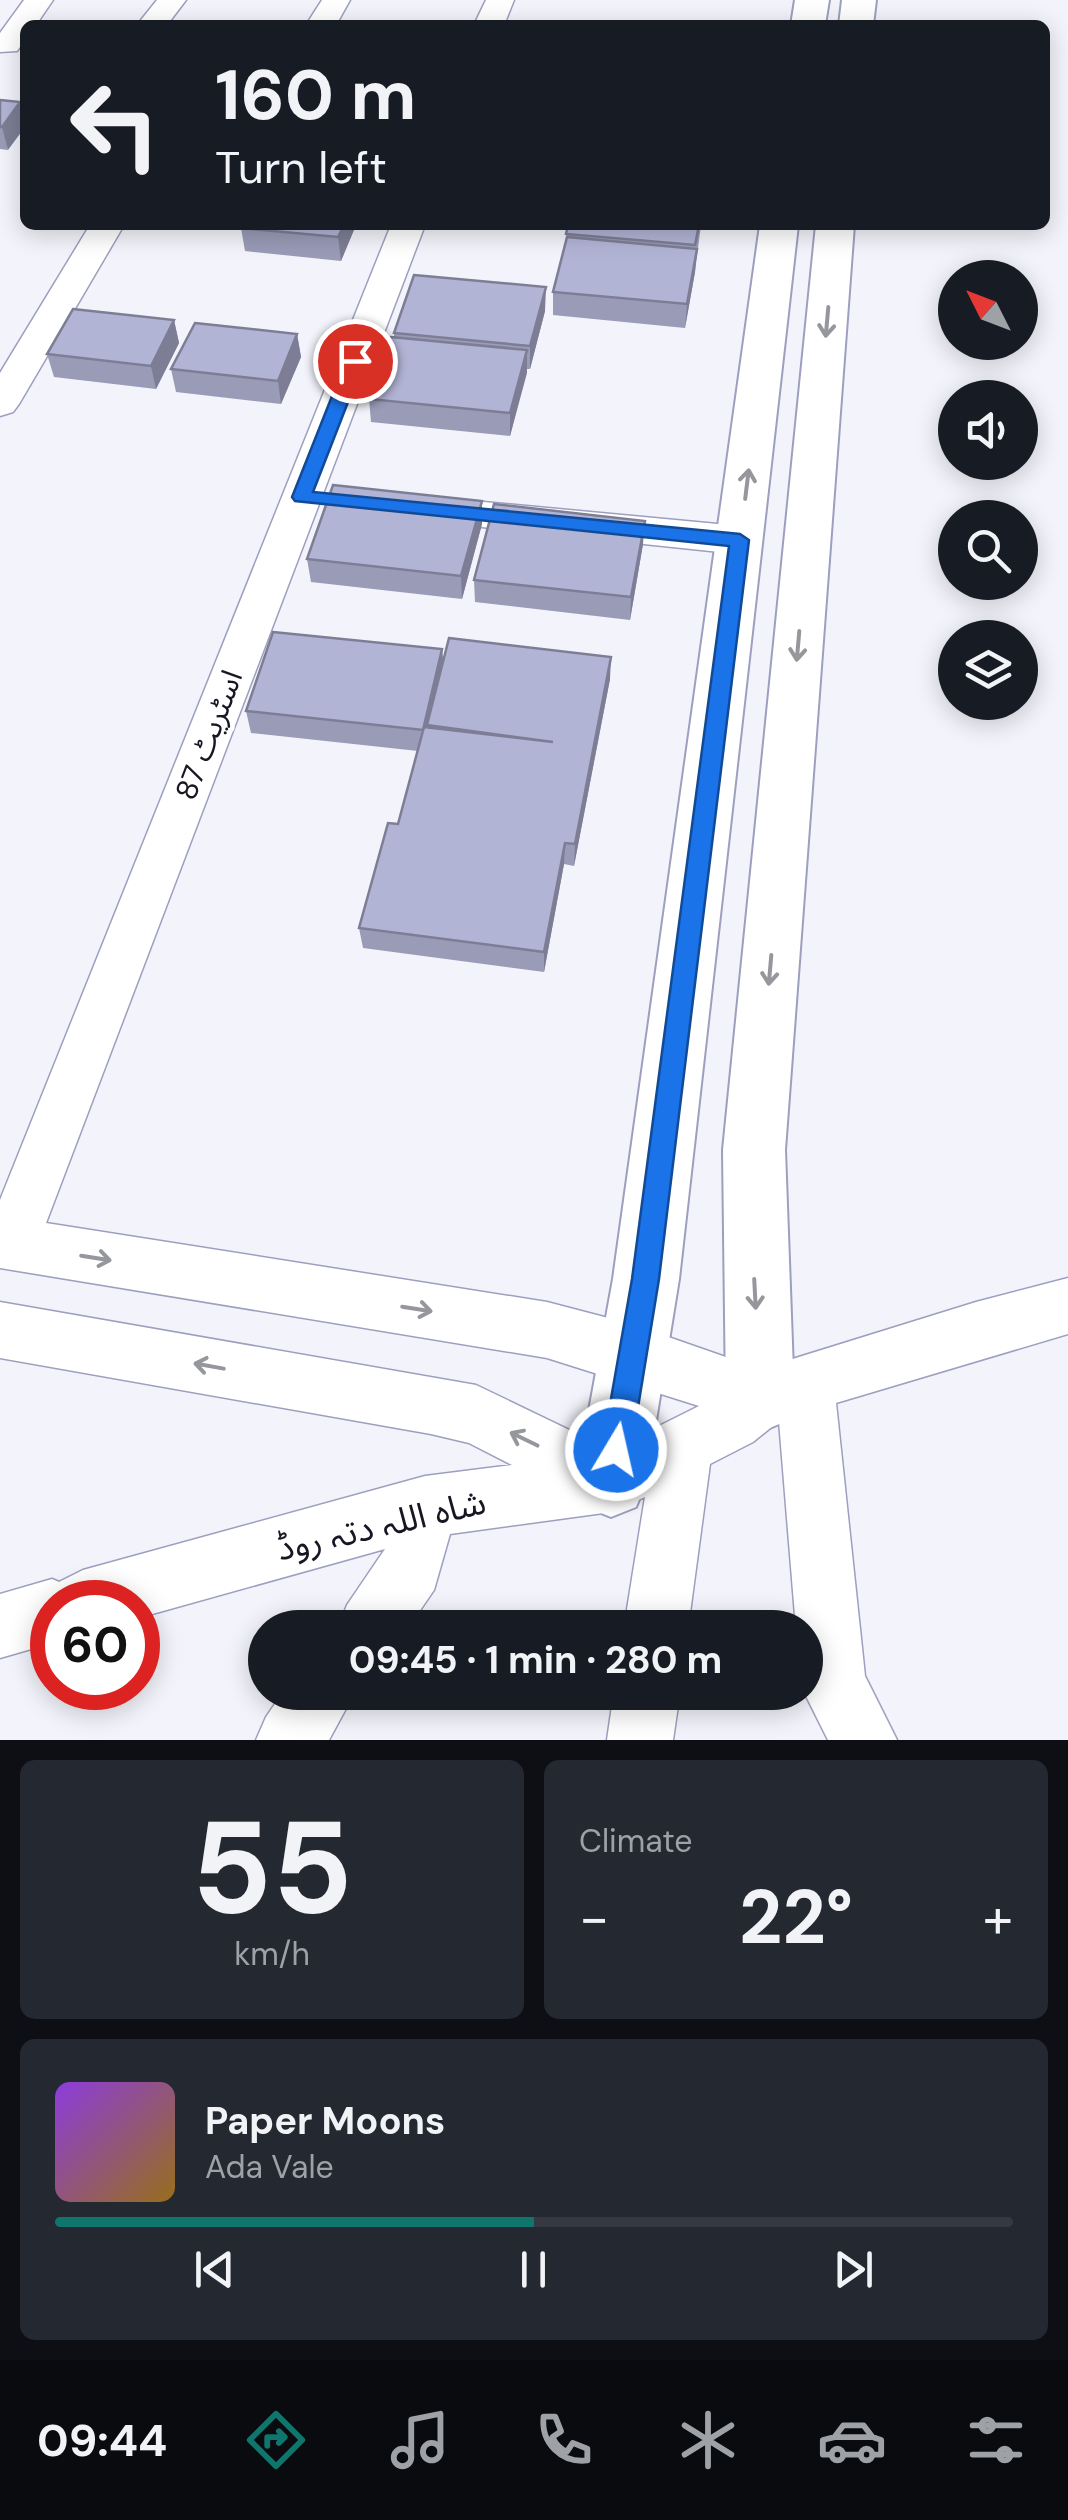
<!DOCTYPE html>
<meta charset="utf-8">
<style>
body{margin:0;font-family:"DM Sans","Noto Sans Arabic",sans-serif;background:#242831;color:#f1f3f6;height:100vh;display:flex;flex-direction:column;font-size:38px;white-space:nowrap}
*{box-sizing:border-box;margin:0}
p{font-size:32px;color:#9ea1a6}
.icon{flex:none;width:55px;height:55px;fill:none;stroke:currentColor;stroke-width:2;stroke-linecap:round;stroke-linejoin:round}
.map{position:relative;height:1740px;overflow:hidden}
.side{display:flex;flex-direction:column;gap:20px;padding:20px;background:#0d0f14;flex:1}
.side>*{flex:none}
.hud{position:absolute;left:20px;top:20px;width:1030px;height:210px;border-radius:15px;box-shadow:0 5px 25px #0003;background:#171b24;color:#f1f3f6;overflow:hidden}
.needle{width:65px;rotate:312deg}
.fabs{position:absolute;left:938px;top:260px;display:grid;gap:20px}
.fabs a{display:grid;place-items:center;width:100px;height:100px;border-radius:50%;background:#171b24;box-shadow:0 5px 25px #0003;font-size:50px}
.speed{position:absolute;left:30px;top:1580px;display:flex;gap:20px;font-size:50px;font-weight:700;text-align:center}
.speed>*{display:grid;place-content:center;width:130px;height:130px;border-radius:50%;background:#171b24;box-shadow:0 5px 25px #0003;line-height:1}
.speed .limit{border:15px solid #d22;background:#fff;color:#111}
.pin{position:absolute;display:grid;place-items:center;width:85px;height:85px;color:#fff;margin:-42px;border:5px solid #fff;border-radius:50%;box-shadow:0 2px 10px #0007}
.me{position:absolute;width:110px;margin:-55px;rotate:9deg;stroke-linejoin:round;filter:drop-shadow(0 0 8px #0008)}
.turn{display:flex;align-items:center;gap:35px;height:210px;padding:0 30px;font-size:45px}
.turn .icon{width:130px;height:130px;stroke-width:2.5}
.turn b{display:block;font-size:70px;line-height:85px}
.big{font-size:75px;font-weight:700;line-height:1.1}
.side .widget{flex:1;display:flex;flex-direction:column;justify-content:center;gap:15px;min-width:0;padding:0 35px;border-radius:15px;background:#242831}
.side .dial{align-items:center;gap:0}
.dial b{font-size:130px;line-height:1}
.song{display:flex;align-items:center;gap:30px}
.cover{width:120px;height:120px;border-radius:15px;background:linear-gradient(135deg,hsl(270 70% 55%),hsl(40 70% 35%))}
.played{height:10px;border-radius:5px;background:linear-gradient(90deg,#0f766e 50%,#363941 50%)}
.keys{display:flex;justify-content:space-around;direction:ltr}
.heat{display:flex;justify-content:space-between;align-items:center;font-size:55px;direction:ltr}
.side .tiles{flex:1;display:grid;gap:20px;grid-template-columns:1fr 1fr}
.widget:last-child{grid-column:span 2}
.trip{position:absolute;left:248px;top:1610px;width:575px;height:100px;border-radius:50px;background:#171b24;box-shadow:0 5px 25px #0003;font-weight:700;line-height:100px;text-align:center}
.tab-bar{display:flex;height:160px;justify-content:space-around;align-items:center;background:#090b0e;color:#9ea1a6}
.tab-bar .icon{width:70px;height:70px}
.tab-bar .active{color:#0f766e}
.tab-bar b{font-size:45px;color:#f1f3f6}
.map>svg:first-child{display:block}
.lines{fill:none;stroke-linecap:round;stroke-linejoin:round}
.minor-casing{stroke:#9d9fbf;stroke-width:3}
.major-casing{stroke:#9d9fbf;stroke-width:4}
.minor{fill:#fff;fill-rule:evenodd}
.major{fill:#fff;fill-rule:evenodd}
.wall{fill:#999bb7}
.shaded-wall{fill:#7d7e95}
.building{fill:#b2b4d5;stroke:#7d7e95;stroke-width:2.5}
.oneway{stroke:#96979c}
.route{fill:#1a73e8;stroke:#114b97;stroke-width:2.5}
.labels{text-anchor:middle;stroke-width:9;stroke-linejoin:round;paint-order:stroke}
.street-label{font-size:30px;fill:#161722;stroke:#fff}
.near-street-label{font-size:35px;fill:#161722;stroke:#fff}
</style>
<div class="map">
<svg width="1068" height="1740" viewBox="0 0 1068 1740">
<rect width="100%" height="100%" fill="#f3f4fb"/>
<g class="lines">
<g class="minor-casing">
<path id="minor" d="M 24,0 L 53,0 L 36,25 L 25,25 L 25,40 L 17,51 L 0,52 L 0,33 Z
M 157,0 L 186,0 L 167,25 L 137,25 Z
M 322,0 L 350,0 L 336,25 L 306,25 Z
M 486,0 L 514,0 L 504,25 L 474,25 Z
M 90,225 L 124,225 L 19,404 L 13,412 L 0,416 L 0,373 Z
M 391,225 L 425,225 L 46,1223 L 547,1302 L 631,1324 L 760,1369 L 976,1302 L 1068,1278 L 1068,1334 L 836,1403 L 865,1676 L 897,1740 L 828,1740 L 804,1692 L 805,1628 L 796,1628 L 779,1421 L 753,1442 L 710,1464 L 688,1628 L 624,1628 L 645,1497 L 611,1512 L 450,1534 L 434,1590 L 408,1628 L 338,1628 L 347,1605 L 385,1549 L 138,1618 L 138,1602 L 52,1602 L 52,1643 L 0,1658 L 0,1594 L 52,1579 L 59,1582 L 83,1570 L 425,1476 L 512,1465 L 469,1443 L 431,1434 L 0,1358 L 0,1302 L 476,1385 L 611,1450 L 699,1406 L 547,1358 L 0,1268 L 0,1200 Z
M 420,496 L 739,526 L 753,530 L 759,540 L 753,550 L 739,554 L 406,519 L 400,509 L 406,499 Z
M 283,1692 L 355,1692 L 329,1740 L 256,1740 L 266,1717 Z
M 614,1692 L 680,1692 L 673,1740 L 607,1740 Z"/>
</g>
<g class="major-casing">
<path id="major" d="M 795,0 L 829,0 L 825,25 L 791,25 Z
M 842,0 L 876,0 L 873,25 L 839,25 Z
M 760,225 L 798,225 L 679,1279 L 646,1482 L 636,1507 L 611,1517 L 586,1507 L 576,1482 L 613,1279 Z
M 816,225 L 854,225 L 785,1150 L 794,1398 L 784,1422 L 760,1432 L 736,1422 L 726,1398 L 723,1150 Z"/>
</g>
<use href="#minor" class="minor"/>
<use href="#major" class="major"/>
</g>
<path class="wall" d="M 0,100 L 8,150 L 0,149 Z
M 243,225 L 356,225 L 341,261 L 245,251 L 241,228 Z
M 568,225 L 701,225 L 695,272 L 685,328 L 553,315 L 553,292 L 565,244 Z
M 545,311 L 530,369 L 527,369 L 510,436 L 371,422 L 369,399 L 394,337 L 394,333 Z
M 174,320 L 179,343 L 156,389 L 54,377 L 47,354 Z
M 297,334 L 301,357 L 281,404 L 176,392 L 171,369 Z
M 482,524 L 462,599 L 311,582 L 307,559 Z
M 643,544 L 630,620 L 475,602 L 474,580 Z
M 442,649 L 443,662 L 610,679 L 574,866 L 564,864 L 544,972 L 363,948 L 359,928 L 398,824 L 418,751 L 251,733 L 246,711 Z"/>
<path class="shaded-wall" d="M 20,102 L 25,127 L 8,150 L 2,127 Z
M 344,225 L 356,225 L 341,261 L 338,237 Z
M 697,249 L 695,272 L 685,328 L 687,304 Z
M 546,287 L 545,311 L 530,369 L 530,346 Z
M 174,320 L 179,343 L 156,389 L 151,366 Z
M 297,334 L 301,357 L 281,404 L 278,381 Z
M 527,350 L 527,373 L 510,436 L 510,413 Z
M 482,501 L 482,524 L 462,599 L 461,576 Z
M 645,521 L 643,544 L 630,620 L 631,597 Z
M 442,649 L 444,671 L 427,725 L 428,739 L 423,730 Z
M 611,657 L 610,679 L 574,866 L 575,844 Z
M 565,843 L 564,864 L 544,972 L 544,952 Z"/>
<path class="building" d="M 0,100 L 20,102 L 2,127 L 0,127 Z
M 243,225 L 344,225 L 338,237 L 241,228 Z
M 568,225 L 699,225 L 695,245 L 566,234 Z
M 567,237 L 697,249 L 687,304 L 553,292 Z
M 414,275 L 546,287 L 530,346 L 394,333 Z
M 73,309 L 174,320 L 151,366 L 47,354 Z
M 195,323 L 297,334 L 278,381 L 171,369 Z
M 391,337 L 527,350 L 510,413 L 369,399 Z
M 333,485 L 482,501 L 461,576 L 307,559 Z
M 494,504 L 645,521 L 631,597 L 474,580 Z
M 273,632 L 442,649 L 423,730 L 246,711 Z
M 449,638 L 611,657 L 575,844 L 565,843 L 544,952 L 359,928 L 388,823 L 398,824 L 424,727 L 553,742 L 427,725 Z"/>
<defs><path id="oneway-shaft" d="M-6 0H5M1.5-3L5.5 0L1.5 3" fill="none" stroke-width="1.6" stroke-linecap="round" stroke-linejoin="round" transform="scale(2.5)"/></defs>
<g class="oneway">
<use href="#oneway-shaft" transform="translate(827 322) rotate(95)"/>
<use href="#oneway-shaft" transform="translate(747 484) rotate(-83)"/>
<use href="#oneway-shaft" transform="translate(798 646) rotate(95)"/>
<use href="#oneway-shaft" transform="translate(770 970) rotate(95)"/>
<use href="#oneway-shaft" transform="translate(96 1258) rotate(9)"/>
<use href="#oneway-shaft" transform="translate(755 1294) rotate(87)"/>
<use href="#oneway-shaft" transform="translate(417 1309) rotate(9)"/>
<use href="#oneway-shaft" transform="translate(209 1366) rotate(-170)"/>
<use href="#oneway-shaft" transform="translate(524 1439) rotate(-154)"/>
</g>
<path class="route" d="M 355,356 L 364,361 L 313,492 L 740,534 L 749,540 L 659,1279 L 631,1450 L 626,1460 L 616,1464 L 606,1460 L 602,1450 L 632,1279 L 729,546 L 295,501 L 292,497 L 346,361 Z"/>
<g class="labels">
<g class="street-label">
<text transform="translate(209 735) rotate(-69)" y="10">اسٹریٹ 87</text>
</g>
<g class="near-street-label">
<text transform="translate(381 1525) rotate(-13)" y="12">شاہ اللہ دتہ روڈ</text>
</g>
</g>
</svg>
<div class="fabs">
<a><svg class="needle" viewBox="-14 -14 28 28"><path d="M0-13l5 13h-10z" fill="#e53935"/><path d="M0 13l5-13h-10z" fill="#9ea1a6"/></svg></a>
<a><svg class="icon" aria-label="sound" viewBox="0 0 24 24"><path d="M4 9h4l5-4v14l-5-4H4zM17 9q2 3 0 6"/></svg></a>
<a><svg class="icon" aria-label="search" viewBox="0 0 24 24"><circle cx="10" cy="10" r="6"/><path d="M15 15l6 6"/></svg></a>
<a><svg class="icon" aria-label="layers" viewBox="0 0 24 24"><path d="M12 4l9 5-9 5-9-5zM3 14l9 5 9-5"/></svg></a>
</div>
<div class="speed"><div class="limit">60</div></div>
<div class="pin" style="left:355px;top:361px;background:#d93025"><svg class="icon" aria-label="arrive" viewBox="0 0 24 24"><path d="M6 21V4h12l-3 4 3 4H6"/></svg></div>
<svg class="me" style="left:616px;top:1450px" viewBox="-20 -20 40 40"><circle r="17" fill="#1a73e8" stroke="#fff" stroke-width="3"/><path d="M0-11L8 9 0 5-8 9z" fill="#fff"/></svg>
<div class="trip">09:45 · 1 min · 280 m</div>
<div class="hud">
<div class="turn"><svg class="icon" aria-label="left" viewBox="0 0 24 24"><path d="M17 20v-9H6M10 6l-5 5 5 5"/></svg><div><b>160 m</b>Turn left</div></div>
</div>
</div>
<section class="side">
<div class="tiles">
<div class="widget dial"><b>55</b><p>km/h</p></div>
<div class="widget"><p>Climate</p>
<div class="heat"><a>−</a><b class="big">22°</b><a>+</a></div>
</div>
<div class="widget">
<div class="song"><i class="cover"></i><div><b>Paper Moons</b><p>Ada Vale</p></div></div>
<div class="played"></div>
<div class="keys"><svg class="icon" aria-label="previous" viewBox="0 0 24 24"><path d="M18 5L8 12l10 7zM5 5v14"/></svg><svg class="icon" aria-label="pause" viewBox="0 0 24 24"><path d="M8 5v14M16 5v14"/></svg><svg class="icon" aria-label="next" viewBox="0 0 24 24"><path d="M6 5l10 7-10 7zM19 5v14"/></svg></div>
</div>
</div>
</section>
<nav class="tab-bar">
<b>09:44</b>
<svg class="icon active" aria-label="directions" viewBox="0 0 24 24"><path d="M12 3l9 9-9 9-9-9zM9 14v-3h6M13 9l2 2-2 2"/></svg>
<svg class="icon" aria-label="music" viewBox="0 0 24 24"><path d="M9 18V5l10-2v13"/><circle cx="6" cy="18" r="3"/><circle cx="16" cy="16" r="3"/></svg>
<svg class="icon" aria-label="phone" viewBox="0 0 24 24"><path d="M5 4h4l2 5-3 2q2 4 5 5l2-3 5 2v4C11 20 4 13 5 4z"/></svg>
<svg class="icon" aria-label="climate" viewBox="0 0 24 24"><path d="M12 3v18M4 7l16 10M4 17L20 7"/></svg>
<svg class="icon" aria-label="car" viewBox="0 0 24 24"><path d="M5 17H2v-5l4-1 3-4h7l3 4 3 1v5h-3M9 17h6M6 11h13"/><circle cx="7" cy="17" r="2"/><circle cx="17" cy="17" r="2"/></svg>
<svg class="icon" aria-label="filters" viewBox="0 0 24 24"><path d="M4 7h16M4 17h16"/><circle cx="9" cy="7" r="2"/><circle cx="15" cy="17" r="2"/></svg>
</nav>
